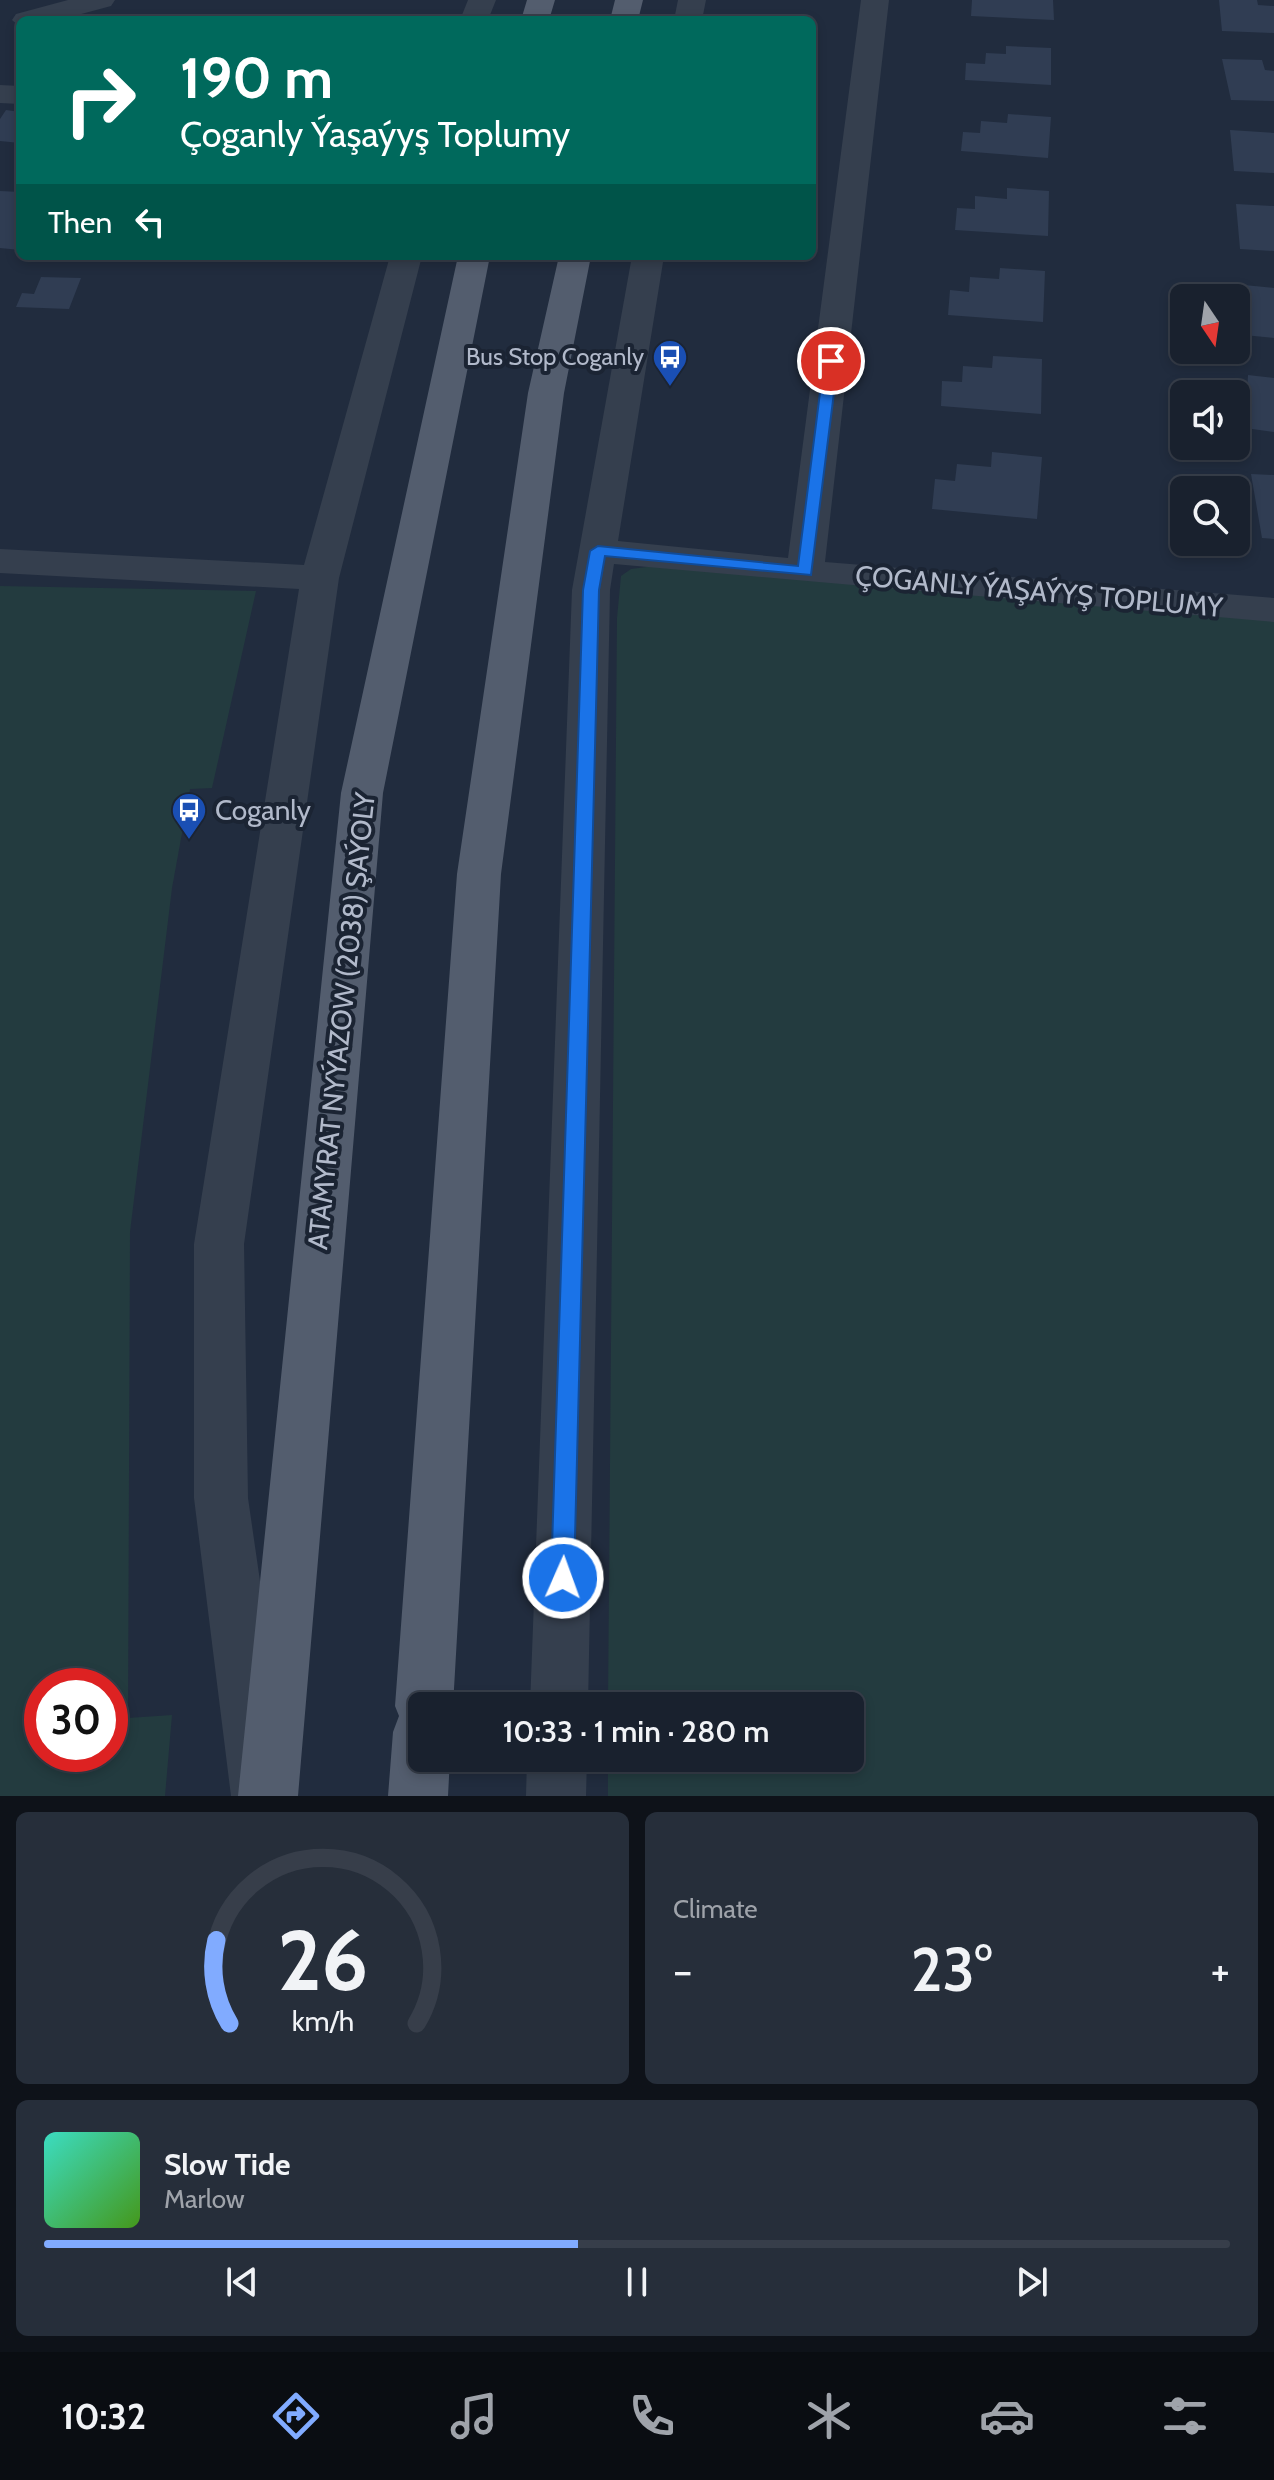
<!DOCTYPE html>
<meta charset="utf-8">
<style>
body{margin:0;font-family:Cabin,sans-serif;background:#262e3a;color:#f1f3f6;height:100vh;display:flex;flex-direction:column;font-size:30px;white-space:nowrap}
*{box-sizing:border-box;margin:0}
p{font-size:26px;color:#9fa3aa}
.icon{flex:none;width:44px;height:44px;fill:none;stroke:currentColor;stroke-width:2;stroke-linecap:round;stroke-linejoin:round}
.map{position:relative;height:1796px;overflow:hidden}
.details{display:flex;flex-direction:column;gap:16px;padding:16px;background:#0e1219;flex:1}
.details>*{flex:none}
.hud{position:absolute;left:16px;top:16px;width:800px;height:244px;border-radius:12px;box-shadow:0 4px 12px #0003,0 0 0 2px #373e4a;background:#00695c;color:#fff;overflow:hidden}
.needle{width:52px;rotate:167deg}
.controls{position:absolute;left:1170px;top:284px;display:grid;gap:16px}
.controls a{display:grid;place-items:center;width:80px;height:80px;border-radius:12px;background:#19212e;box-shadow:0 4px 12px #0003,0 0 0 2px #373e4a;font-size:40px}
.speed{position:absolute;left:24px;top:1668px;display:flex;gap:16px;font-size:40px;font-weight:700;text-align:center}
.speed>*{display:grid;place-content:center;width:104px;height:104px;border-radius:50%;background:#19212e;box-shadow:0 4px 12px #0003,0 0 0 2px #373e4a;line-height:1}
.speed .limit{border:12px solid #d22;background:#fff;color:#111}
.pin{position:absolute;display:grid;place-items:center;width:68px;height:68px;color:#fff;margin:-34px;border:4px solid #fff;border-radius:50%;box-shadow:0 2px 8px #0007}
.me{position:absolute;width:88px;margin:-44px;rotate:2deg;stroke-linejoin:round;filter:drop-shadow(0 0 6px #0008)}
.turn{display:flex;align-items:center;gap:28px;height:168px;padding:0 32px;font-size:36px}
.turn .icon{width:104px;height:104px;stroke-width:2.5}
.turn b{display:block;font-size:56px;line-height:68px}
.then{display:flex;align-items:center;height:76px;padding:0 32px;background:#0003;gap:16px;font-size:30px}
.big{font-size:60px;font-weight:600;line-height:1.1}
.details .widget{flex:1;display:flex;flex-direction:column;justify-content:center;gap:12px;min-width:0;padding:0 28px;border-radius:12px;background:#262e3a}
.details .dial{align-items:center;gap:0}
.dial svg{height:208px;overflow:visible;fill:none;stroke:#373e4a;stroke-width:7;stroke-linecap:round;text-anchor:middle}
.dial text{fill:#f1f3f6;stroke:none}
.song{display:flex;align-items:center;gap:24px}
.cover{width:96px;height:96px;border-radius:12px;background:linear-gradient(135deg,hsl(170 70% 55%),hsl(100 70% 35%))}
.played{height:8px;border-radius:4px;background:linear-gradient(90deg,#81abff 45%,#373e4a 45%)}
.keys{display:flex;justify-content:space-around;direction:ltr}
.heat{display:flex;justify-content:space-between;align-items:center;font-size:44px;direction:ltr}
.details .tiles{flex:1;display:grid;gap:16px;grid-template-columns:1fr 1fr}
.widget:last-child{grid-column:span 2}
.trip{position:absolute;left:408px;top:1692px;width:456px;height:80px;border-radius:12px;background:#19212e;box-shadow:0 4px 12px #0003,0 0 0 2px #373e4a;font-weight:600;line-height:80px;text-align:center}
.tab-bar{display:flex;height:128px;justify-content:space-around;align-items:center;background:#0a0d12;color:#9fa3aa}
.tab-bar .icon{width:56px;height:56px}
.tab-bar .current{color:#81abff}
.tab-bar b{font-size:36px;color:#f1f3f6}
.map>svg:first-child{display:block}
.green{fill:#233b3f;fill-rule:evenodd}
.building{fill:#303d53}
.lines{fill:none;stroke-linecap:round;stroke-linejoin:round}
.street{fill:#353f4e;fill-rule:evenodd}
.primary{fill:#535d6e;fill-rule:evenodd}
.route{fill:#1a73e8;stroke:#114b97;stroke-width:2}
.labels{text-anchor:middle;stroke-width:8;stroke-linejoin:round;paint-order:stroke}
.far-poi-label{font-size:24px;fill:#b1b9ca;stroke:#1b2433;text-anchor:end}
.street-label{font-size:28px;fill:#b1b9ca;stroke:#1b2433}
.poi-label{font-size:28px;fill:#b1b9ca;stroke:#1b2433;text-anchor:start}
</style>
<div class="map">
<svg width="1274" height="1796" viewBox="0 0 1274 1796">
<rect width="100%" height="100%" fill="#212c3e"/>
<path class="green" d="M 662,565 L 1274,616 L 1274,1796 L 608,1796 L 608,1758 L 850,1758 L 850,1706 L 608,1706 L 617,618 L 621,576 L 631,569 Z
M 0,586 L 256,591 L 212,788 L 190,789 L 172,888 L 130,1232 L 128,1718 L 172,1715 L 165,1796 L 0,1796 ZM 42,1686 L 110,1686 L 110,1754 L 42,1754 Z"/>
<path class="building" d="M 972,0 L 1053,0 L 1054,20 L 971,16 Z
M 1219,0 L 1257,0 L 1258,5 L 1274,6 L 1274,33 L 1222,31 Z
M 1006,46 L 1051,48 L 1051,85 L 965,80 L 966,63 L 985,64 L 986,53 L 1006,54 Z
M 1222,59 L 1262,60 L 1265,70 L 1274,71 L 1274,101 L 1231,100 Z
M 6,110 L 20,112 L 20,143 L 0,141 L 0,119 Z
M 1008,114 L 1051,117 L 1048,158 L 961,151 L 963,132 L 980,133 L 981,121 L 1007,123 Z
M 1230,130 L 1274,133 L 1274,173 L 1234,171 Z
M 1007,188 L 1049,191 L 1048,236 L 955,230 L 957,208 L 975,209 L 975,196 L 1007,199 Z
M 0,191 L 20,192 L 20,250 L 0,248 Z
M 1236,204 L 1274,206 L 1274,251 L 1240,249 Z
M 1000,268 L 1045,271 L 1043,322 L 948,315 L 950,290 L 969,292 L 970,277 L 999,279 Z
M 41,277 L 81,278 L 69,309 L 16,307 L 22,293 L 34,294 Z
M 1244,285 L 1274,288 L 1274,338 L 1244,335 Z
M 993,356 L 1042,359 L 1041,414 L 941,406 L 942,381 L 962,382 L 963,366 L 992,368 Z
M 1248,375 L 1274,378 L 1274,432 L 1245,428 Z
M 992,452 L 1042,457 L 1037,519 L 932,509 L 935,479 L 955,481 L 957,464 L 991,467 Z
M 1251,474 L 1274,475 L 1274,539 L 1262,538 Z"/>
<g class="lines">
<path class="street" d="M 68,0 L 115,0 L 111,6 L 59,20 L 20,20 L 20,27 L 12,20 L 16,14 Z
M 468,0 L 496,0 L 488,20 L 460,20 Z
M 678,0 L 706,0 L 702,20 L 674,20 Z
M 861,0 L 889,0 L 825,562 L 1274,598 L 1274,622 L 614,564 L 610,590 L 588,1706 L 530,1706 L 572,590 L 632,256 L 664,256 L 618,541 L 788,558 Z
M 0,85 L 20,86 L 20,104 L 0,103 Z
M 390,256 L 422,256 L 339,578 L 244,1244 L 248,1498 L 291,1796 L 231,1796 L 194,1498 L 194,1244 L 299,589 L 0,573 L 0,549 L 304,565 Z
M 527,1758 L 587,1758 L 586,1796 L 526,1796 Z"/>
<path class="primary" d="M 527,0 L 555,0 L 549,20 L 521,20 Z
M 615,0 L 643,0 L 638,20 L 610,20 Z
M 458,256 L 490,256 L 383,793 L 298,1796 L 238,1796 L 341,793 Z
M 559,256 L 591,256 L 564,393 L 501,874 L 453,1706 L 422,1706 L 422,1758 L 450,1758 L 448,1796 L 388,1796 L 393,1732 L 399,1716 L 395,1706 L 457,874 L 528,393 Z"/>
</g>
<path class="route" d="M 831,357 L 838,361 L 811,575 L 605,556 L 599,590 L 574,1578 L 571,1586 L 563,1589 L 554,1586 L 551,1578 L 583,590 L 590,551 L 598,546 L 798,566 L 824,361 Z"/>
<defs>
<g id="bus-pin" transform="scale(1.8)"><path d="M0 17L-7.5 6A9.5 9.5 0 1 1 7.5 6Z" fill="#1a4fb4" stroke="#1b2433"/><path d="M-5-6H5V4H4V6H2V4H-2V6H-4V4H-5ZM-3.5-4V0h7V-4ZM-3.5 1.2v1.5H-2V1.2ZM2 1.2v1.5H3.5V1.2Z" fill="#fff"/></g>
</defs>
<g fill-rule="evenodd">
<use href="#bus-pin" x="670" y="357"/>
<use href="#bus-pin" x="189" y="810"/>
</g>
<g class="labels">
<g class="far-poi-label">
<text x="644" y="365">Bus Stop Coganly</text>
</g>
<g class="street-label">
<text transform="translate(1039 591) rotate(5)" y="10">ÇOGANLY ÝAŞAÝYŞ TOPLUMY</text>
<text transform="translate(341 1021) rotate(-84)" y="10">ATAMYRAT NYÝAZOW (2038) ŞAÝOLY</text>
</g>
<g class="poi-label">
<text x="215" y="820">Coganly</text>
</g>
</g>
</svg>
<div class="controls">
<a><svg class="needle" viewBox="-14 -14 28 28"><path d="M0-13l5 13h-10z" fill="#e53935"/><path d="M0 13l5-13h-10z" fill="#9fa3aa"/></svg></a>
<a><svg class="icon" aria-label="sound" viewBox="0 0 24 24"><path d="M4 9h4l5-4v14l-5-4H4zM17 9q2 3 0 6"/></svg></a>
<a><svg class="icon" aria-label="search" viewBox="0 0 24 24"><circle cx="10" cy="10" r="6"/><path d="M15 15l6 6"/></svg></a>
</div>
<div class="speed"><div class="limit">30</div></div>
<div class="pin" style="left:831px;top:361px;background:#d93025"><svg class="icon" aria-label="arrive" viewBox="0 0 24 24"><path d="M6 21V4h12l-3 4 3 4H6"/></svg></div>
<svg class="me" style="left:563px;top:1578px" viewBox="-20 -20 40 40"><circle r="17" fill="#1a73e8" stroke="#fff" stroke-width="3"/><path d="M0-11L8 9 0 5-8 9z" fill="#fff"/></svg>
<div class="trip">10:33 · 1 min · 280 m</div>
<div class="hud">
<div class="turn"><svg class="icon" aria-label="right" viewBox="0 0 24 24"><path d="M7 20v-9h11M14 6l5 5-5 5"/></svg><div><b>190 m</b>Çoganly Ýaşaýyş Toplumy</div></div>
<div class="then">Then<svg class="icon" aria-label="left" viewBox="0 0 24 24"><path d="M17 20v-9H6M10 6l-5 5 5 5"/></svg></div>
</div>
</div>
<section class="details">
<div class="tiles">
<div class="widget dial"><svg viewBox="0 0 100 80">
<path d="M14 69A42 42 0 1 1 86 69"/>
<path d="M14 69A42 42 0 0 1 9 37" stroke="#81abff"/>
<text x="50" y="56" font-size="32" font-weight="700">26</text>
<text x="50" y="72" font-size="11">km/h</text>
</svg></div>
<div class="widget"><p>Climate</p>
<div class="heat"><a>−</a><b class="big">23°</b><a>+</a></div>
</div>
<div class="widget">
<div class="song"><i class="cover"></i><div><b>Slow Tide</b><p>Marlow</p></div></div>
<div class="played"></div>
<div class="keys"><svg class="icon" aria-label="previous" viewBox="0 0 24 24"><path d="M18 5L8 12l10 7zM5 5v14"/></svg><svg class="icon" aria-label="pause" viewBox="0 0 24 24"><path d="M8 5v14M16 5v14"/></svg><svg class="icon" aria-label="next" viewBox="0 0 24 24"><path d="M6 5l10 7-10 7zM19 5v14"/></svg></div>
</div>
</div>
</section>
<nav class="tab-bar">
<b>10:32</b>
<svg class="icon current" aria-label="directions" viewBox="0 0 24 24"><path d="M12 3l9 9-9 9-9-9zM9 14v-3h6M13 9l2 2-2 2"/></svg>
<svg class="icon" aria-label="music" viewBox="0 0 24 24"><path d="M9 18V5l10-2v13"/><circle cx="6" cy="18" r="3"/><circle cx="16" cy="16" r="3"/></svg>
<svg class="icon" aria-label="phone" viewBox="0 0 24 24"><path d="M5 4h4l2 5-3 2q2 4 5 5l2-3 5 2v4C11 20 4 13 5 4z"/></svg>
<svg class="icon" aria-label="climate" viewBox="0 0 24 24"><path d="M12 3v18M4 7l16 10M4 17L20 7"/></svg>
<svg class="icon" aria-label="car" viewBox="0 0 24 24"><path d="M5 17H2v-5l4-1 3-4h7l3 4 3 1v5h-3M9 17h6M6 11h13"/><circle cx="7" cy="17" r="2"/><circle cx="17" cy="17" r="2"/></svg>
<svg class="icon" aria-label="filters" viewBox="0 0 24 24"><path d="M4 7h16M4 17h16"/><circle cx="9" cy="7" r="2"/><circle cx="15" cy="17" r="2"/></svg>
</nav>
